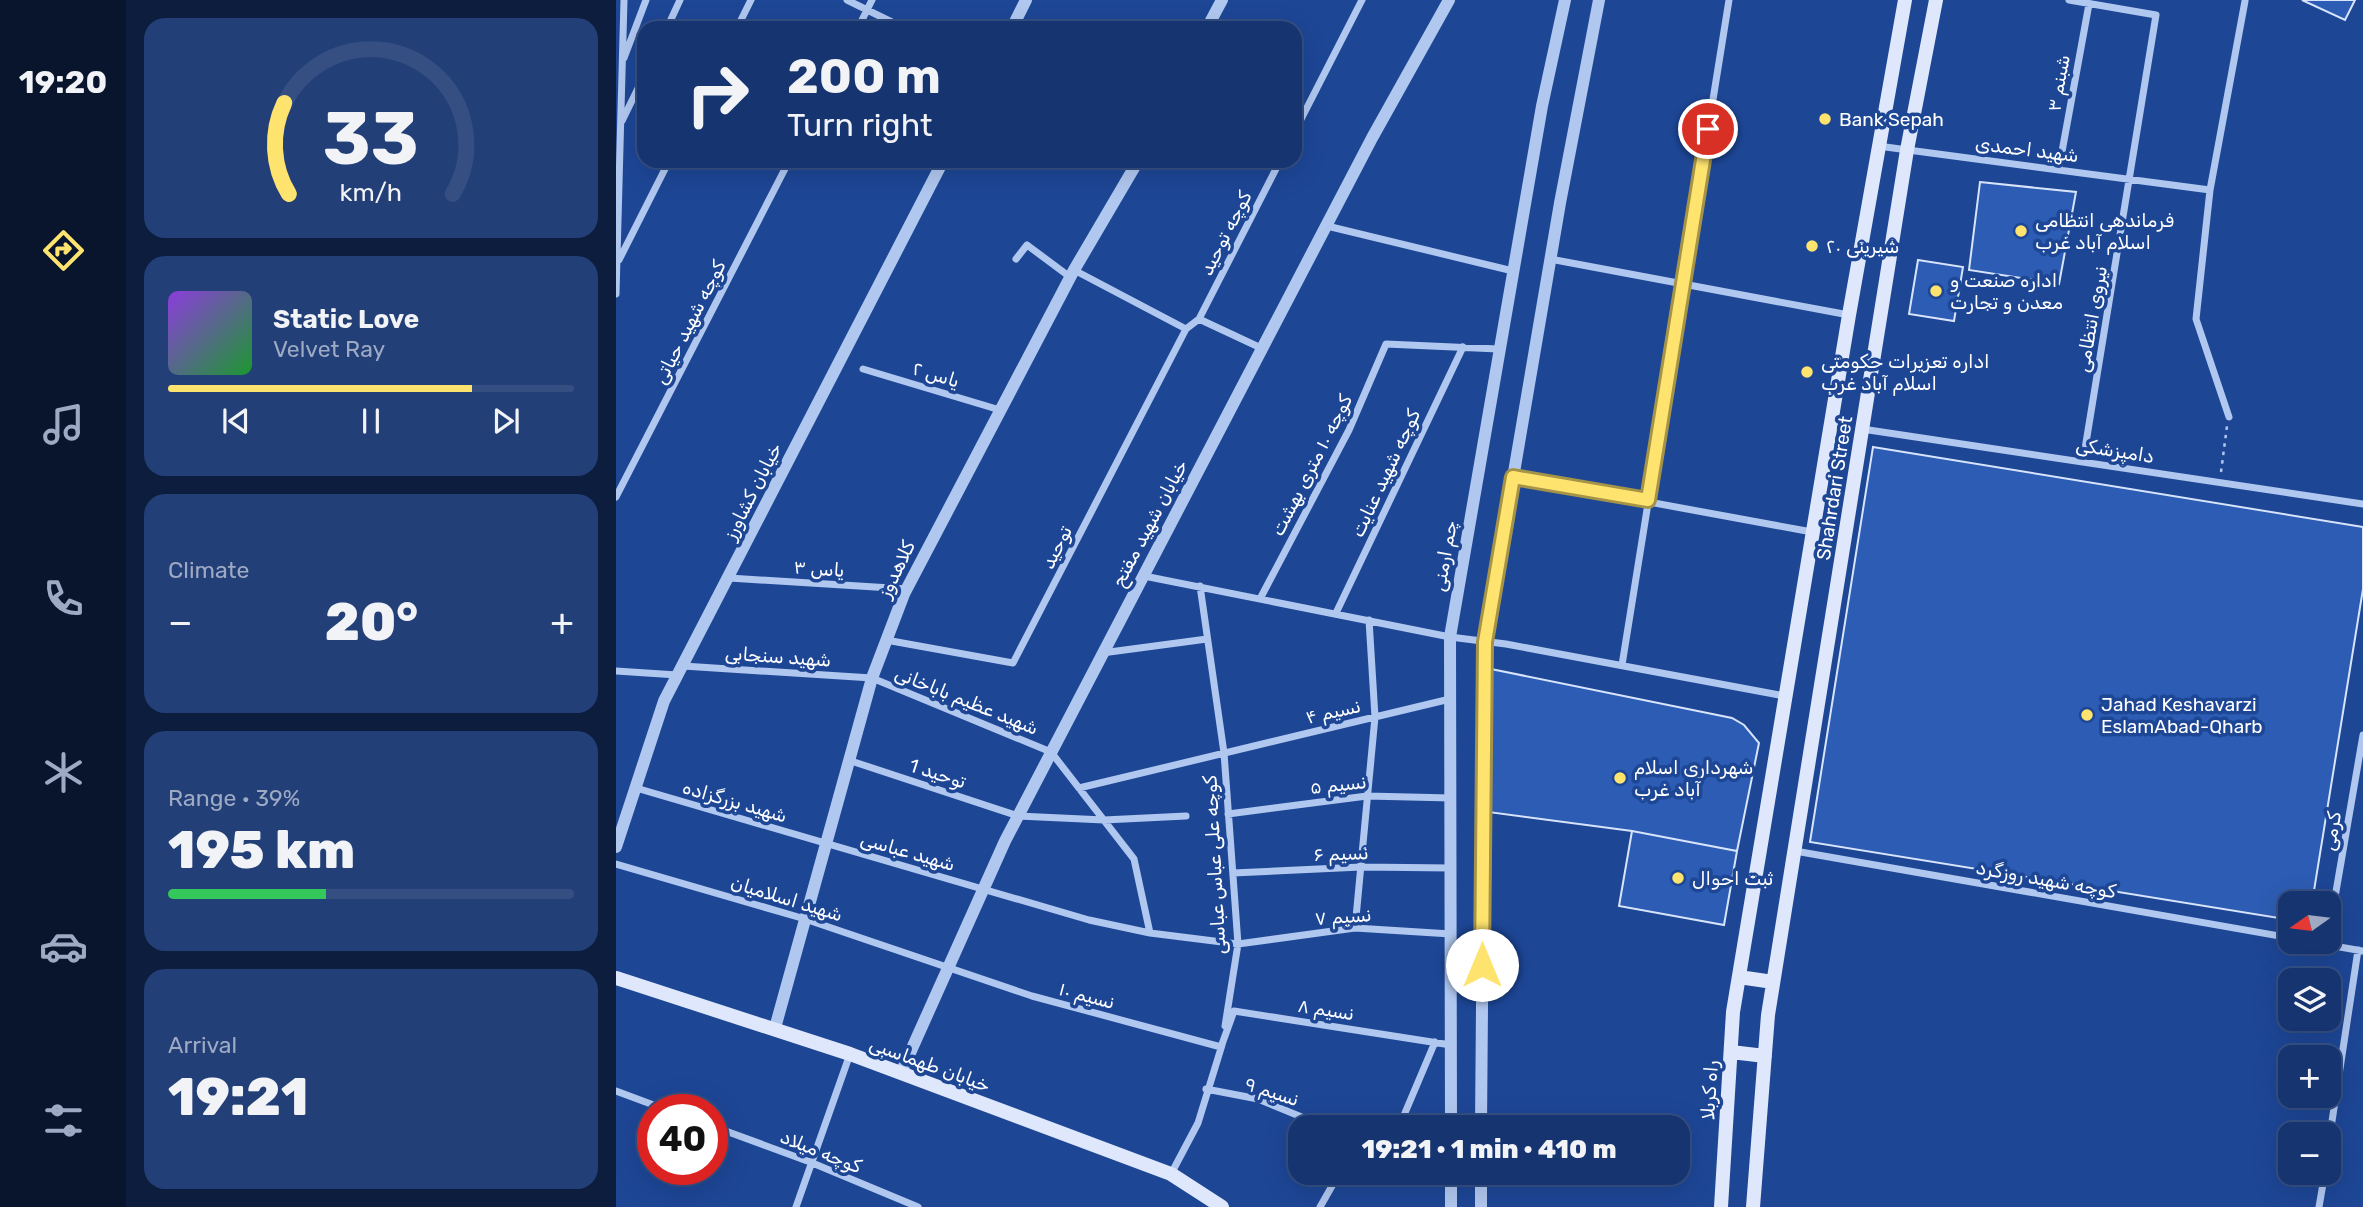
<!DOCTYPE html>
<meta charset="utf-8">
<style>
body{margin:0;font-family:Rubik,"Noto Naskh Arabic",sans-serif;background:#233f78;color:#f1f3f6;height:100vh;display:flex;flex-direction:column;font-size:26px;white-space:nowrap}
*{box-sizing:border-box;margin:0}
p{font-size:23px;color:#9eaac3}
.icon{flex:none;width:38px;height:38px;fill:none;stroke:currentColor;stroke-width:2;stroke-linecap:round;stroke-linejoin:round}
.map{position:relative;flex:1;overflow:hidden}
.panel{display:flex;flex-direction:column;gap:18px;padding:18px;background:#0c1d3e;width:490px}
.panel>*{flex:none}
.banner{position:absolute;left:21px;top:21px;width:665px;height:147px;border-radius:21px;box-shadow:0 7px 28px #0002,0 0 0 2px #354f83;background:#163470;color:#f1f3f6;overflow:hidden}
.needle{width:46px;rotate:256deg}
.buttons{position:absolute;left:1662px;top:891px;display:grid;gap:14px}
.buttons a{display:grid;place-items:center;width:63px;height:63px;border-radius:14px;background:#163470;box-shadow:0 7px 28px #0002,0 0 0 2px #354f83;font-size:35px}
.speed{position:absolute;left:21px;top:1094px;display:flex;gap:14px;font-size:35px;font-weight:700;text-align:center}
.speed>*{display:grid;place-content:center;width:91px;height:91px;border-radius:50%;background:#163470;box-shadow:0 7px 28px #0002,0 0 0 2px #354f83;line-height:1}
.speed .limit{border:10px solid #d22;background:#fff;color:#111}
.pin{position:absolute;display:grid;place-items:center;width:60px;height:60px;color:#fff;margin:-30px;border:4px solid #fff;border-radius:50%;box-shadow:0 2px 7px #0007}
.me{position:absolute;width:77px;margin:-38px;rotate:0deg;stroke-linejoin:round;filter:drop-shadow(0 0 5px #0008)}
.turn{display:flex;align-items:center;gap:24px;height:147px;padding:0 35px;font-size:32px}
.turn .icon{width:91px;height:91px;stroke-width:2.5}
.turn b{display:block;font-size:49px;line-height:60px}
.big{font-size:52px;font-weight:800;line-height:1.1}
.panel .widget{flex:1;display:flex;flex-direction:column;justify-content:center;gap:10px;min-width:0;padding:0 24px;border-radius:21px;background:#233f78}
.panel .dial{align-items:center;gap:0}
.dial svg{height:182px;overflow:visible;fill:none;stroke:#354f83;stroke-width:7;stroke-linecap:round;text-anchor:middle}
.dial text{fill:#f1f3f6;stroke:none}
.song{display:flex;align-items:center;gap:21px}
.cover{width:84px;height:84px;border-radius:10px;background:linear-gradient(135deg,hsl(270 70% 55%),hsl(130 70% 35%))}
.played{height:7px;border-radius:4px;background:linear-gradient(90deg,#fee36f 75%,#354f83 75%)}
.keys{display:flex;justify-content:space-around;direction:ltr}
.heat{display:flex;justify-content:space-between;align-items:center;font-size:38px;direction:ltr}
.charge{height:10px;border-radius:5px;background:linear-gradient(90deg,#34c759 39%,#354f83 0)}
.trip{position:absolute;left:672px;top:1115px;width:402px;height:70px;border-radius:21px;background:#163470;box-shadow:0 7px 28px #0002,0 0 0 2px #354f83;font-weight:800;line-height:70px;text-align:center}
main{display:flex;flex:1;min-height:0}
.tabs{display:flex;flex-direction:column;width:126px;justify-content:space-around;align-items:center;background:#09152d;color:#9eaac3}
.tabs .icon{width:49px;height:49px}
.tabs .on{color:#fee36f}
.tabs b{font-size:32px;color:#f1f3f6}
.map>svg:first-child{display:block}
.building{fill:#2c5cb3;stroke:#d7e4fb;stroke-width:2}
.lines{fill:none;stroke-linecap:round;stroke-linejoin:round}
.path{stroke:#b0c7ef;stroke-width:2.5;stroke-dasharray:3.5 5;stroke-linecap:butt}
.minor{stroke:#b0c7ef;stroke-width:7}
.tertiary{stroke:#b0c7ef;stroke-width:12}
.secondary{stroke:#dee7fb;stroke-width:14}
.route-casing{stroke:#a59448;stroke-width:18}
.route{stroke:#fee36f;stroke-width:12}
.poi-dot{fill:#fee36f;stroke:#1d4695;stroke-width:2.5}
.labels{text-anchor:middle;stroke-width:7;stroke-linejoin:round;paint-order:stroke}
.street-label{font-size:19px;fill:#fff;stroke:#1d4695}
.poi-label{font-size:19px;fill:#fff;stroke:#1d4695;text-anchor:start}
</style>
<main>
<nav class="tabs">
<b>19:20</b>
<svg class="icon on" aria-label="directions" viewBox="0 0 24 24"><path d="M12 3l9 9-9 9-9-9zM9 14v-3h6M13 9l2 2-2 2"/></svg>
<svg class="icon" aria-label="music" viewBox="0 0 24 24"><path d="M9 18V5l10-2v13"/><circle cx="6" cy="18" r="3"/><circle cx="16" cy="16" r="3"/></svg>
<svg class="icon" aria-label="phone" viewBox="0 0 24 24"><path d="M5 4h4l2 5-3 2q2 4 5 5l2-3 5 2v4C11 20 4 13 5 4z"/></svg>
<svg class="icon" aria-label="climate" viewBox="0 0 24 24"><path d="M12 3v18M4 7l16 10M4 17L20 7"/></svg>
<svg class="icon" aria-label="car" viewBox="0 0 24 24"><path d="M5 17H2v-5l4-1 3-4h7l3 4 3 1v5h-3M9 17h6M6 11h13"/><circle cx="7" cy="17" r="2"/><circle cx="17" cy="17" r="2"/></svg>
<svg class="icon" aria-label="filters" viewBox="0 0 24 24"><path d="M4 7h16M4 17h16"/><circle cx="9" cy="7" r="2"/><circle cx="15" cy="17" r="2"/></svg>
</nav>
<section class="panel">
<div class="widget dial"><svg viewBox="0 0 100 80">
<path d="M14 69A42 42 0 1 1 86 69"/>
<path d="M14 69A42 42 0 0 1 12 29" stroke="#fee36f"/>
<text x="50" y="56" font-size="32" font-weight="700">33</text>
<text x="50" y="72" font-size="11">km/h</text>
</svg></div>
<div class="widget">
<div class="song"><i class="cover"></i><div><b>Static Love</b><p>Velvet Ray</p></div></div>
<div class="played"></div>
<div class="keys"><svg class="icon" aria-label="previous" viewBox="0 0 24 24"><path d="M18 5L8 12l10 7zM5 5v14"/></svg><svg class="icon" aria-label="pause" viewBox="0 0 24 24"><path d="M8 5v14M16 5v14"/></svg><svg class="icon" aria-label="next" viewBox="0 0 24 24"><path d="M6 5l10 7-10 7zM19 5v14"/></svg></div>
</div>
<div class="widget"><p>Climate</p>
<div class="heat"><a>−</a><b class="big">20°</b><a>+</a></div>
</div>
<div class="widget"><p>Range · 39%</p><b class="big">195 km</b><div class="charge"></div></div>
<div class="widget"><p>Arrival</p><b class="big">19:21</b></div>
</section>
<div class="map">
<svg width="1747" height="1207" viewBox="0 0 1747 1207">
<rect width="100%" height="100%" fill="#1d4695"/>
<path class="building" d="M 1686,0 L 1739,0 L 1729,20 Z
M 1364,182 L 1460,192 L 1443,284 L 1353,270 Z
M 1302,260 L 1347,267 L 1338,321 L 1293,314 Z
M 1257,447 L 1747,527 L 1747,589 L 1696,903 L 1675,903 L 1675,920 L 1194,842 Z
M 875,669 L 1116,718 L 1128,725 L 1143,743 L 1121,851 L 1016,831 L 872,812 Z
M 1016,831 L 1121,851 L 1108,925 L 1003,906 Z"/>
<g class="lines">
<path class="path" d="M 1605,472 L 1611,426"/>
<path class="minor" d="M 231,0 L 288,28
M 1453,0 L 1540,15 L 1467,461
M 51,28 L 64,0
M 121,28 L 135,0
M 242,28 L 256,0
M 8,58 L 30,0
M 6,121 L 28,76
M 679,131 L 746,0
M 1262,146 L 1594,190
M 1443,168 L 1473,4
M 711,226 L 897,271
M 400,259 L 411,245 L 454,277
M 934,259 L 1233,315
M 3,260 L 53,161
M 458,270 L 570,329 L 583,319 L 645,348
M 0,294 L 8,0
M 583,319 L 664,161
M 247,369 L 384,410
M 1613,417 L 1580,319 L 1594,190 L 1629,1
M 1246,429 L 1747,504
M 897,477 L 1196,532
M 0,497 L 173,161
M 528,576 L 834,637 L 890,644 L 1169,696
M 113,578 L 291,589
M 584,586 L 608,753 L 622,944 L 609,1026
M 645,597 L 733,430 L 770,344 L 882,349
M 720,613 L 847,347
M 270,640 L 397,663 L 570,329
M 486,653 L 591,639
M 1006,665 L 1113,0
M 67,666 L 256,678 L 435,752 L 518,859 L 534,933
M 0,671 L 61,675
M 232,760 L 402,816 L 488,820 L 570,816
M 20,788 L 473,920 L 534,933 L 622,944 L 739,928 L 835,934
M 463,788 L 834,699
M 612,814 L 751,796 L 835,798
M 1179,851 L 1675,938
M 0,864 L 189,919 L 416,996 L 605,1047 L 618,1011 L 835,1045
M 617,873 L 745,867 L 835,868
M 739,928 L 759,717 L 753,620
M 1713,932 L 1747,735
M 1695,942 L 1747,951
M 590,1089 L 642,1099 L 710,1127
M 0,1091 L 51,1110
M 96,1126 L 194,1162 L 302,1207
M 783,1127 L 819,1042
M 1713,1141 L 1742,950
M 555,1174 L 582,1123 L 606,1045
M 180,1207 L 234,1054
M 704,1207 L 724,1172
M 1703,1207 L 1709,1172"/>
<path class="tertiary" d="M 396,28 L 410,0
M 591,28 L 606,0
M 0,847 L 48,701 L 327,161
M 159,1028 L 256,678 L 288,594 L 458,270 L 522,161
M 285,1073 L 389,841 L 756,138 L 833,0
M 835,1127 L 834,637 L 926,106 L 949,0
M 865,1127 L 869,642 L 944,203 L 983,0
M 835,1172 L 835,1207
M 865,1207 L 865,1172"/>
<path class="secondary" d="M 1123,977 L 1157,982
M 0,978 L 234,1054 L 555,1174 L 606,1207
M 1115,1052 L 1149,1056
M 1105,1207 L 1117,1012 L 1233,315 L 1289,0
M 1137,1207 L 1152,1015 L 1291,150 L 1320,0"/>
</g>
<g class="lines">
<g class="route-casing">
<path id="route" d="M 866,965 L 869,642 L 897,477 L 1032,500 L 1092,129"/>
</g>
<use href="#route" class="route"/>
</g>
<g class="poi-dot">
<circle cx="1209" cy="119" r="7"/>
<circle cx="1405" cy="231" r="7"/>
<circle cx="1196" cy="246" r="7"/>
<circle cx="1320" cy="291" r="7"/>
<circle cx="1191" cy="372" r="7"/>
<circle cx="1471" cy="715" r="7"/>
<circle cx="1004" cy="778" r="7"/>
<circle cx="1062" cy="878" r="7"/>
</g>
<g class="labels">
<g class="street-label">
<text transform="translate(1442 83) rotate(-80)" y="7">شبنم ۳</text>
<text transform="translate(1411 149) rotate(7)" y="7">شهید احمدی</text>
<text transform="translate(609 233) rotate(-63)" y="7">کوچه توحید</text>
<text transform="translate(1475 319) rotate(-80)" y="7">نیروی انتظامی</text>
<text transform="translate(73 322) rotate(-63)" y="7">کوچه شهید حیاتی</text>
<text transform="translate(320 374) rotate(17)" y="7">یاس ۲</text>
<text transform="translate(1499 450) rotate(9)" y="7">دامپزشکی</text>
<text transform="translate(695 465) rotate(-63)" y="7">کوچه ۱۰ متری بهشت</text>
<text transform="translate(769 473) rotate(-65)" y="7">کوچه شهید عنایت</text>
<text transform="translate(1218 488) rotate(-81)" y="7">Shahrdari Street</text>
<text transform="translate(136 491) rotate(-63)" y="7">خیابان کشاورز</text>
<text transform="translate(533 523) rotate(-62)" y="7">خیابان شهید مفتح</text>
<text transform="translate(440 547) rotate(-63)" y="7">توحید</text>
<text transform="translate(828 556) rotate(-80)" y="7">چم ارمنی</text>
<text transform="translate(203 568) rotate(4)" y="7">یاس ۳</text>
<text transform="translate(280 569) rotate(-64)" y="7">کلاهدوز</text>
<text transform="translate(162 656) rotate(4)" y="7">شهید سنجابی</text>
<text transform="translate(351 700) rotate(22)" y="7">شهید عظیم باباخانی</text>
<text transform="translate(717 711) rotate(-13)" y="7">نسیم ۴</text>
<text transform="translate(322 773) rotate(18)" y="7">توحید 1</text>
<text transform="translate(722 784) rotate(-6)" y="7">نسیم ۵</text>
<text transform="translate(119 801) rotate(16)" y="7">شهید بزرگزاده</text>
<text transform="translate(1715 831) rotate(-80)" y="7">کرمی</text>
<text transform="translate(292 851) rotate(16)" y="7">شهید عباسی</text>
<text transform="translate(725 853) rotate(-2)" y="7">نسیم ۶</text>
<text transform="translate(598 865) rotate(-93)" y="7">کوچه علی عباس عباسی</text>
<text transform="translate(1430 879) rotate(10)" y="7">کوچه شهید روزگرد</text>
<text transform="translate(171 898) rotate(17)" y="7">شهید اسلامیان</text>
<text transform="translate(727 916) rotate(-4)" y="7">نسیم ۷</text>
<text transform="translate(471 995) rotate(15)" y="7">نسیم ۱۰</text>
<text transform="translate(710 1009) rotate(9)" y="7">نسیم ۸</text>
<text transform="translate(314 1064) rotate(20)" y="7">خیابان طهماسبی</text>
<text transform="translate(1093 1090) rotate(-86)" y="7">راه کربلا</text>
<text transform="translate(656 1091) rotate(18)" y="7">نسیم ۹</text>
<text transform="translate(205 1151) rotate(22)" y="7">کوچه میلاد</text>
</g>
<g class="poi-label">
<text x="1223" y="126">Bank Sepah</text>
<text x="1419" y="227">فرماندهی انتظامی<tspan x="1419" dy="22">اسلام آباد غرب</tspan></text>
<text x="1210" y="253">شیرینی ۲۰</text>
<text x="1334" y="287">اداره صنعت و<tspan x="1334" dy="22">معدن و تجارت</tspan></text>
<text x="1205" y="368">اداره تعزیرات حکومتی<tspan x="1205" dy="22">اسلام آباد غرب</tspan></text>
<text x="1485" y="711">Jahad Keshavarzi<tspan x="1485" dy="22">EslamAbad-Qharb</tspan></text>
<text x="1018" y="774">شهرداری اسلام<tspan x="1018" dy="22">آباد غرب</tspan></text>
<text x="1076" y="885">ثبت احوال</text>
</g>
</g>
</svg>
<div class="buttons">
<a><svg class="needle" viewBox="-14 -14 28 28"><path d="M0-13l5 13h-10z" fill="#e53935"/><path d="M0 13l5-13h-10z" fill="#9eaac3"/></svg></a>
<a><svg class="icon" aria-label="layers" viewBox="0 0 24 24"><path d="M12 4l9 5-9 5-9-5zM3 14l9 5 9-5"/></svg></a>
<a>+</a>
<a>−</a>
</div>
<div class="speed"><div class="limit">40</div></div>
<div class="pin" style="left:1092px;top:129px;background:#d93025"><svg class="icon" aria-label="arrive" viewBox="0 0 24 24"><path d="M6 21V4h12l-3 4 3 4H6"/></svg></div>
<svg class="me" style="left:866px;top:965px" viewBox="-20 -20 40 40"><circle r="19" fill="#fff"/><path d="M0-13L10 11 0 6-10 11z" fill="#fee36f"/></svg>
<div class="trip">19:21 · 1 min · 410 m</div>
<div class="banner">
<div class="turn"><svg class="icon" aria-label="right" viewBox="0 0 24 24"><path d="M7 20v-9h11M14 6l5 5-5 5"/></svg><div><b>200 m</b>Turn right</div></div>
</div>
</div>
</main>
